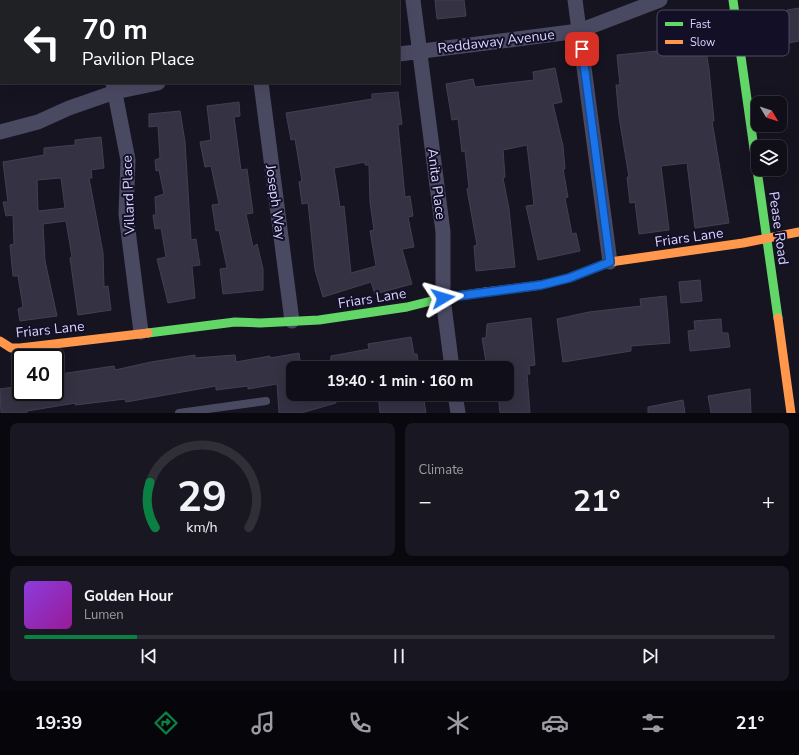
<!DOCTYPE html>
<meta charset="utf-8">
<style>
body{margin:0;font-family:"Nunito Sans",sans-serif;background:#191822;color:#f1f3f6;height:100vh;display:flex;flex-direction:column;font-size:15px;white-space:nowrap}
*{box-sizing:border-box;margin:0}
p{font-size:13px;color:#9c9ca2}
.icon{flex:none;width:22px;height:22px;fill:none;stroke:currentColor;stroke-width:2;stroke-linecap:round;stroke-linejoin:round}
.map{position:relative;height:413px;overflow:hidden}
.sheet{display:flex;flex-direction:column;gap:10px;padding:10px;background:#09080e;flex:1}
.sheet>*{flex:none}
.hud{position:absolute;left:0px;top:0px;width:400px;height:84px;box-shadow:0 4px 16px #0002,0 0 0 1px #302f38;background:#202124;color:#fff;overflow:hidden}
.needle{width:26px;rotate:129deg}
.controls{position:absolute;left:751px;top:96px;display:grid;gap:8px}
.controls a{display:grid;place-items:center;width:36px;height:36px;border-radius:8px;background:#100f19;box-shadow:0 4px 16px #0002,0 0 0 1px #302f38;font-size:20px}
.speed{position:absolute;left:12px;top:349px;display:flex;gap:8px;font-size:20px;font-weight:700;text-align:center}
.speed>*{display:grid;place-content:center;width:52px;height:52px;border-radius:50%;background:#100f19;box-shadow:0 4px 16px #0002,0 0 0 1px #302f38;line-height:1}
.speed .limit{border:2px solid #111;border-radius:6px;background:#fff;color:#111}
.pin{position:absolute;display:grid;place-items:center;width:34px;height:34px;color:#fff;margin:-17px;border-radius:8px;box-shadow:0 2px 6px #0006}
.me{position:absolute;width:44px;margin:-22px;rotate:83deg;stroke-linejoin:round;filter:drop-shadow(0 0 3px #0008)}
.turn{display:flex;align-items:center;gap:14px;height:84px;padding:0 16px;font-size:18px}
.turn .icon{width:52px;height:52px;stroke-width:2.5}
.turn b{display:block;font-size:28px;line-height:34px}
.big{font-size:30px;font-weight:700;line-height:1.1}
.sheet .card{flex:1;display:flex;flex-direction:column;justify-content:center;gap:6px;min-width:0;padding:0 14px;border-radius:8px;background:#191822}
.sheet .dial{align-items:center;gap:0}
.dial svg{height:104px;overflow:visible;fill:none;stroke:#302f38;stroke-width:7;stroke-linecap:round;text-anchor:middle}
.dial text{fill:#f1f3f6;stroke:none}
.song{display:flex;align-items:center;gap:12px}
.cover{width:48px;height:48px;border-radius:6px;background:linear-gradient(135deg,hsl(270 70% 55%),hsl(300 70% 35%))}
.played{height:4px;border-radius:2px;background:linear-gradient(90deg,#0b8043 15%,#302f38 15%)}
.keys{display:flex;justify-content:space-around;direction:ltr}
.heat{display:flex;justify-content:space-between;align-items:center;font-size:22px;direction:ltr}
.sheet .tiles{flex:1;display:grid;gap:10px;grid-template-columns:1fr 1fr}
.card:last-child{grid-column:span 2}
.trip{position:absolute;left:286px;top:361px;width:228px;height:40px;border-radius:8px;background:#100f19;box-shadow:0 4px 16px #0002,0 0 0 1px #302f38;font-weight:700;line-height:40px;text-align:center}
.dock{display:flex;height:64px;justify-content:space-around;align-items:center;background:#06060a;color:#9c9ca2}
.dock .icon{width:28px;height:28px}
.dock .selected{color:#0b8043}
.dock b{font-size:18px;color:#f1f3f6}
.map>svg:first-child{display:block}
.building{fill:#343243;stroke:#433f54;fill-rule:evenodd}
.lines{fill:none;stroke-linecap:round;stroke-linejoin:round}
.lane{stroke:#4a4962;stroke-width:8}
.street{stroke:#4a4962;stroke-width:15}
.fast{stroke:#63d668;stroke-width:9}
.slow{stroke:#ff974d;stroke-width:9}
.route-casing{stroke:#114b97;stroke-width:10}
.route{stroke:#1a73e8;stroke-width:7}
.labels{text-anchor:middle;stroke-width:4;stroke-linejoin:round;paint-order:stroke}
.street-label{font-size:14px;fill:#d9d4ff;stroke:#130f26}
.key{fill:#130f26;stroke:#4e4a67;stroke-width:1}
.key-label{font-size:11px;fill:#d9d4ff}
</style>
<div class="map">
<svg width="799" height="413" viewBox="0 0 799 413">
<rect width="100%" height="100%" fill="#161421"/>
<path class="building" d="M 435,0 L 464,0 L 466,16 L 437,19 Z
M 799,8 L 799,41 L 783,44 L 779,20 L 787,10 Z
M 702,27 L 709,69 L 714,121 L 712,121 L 729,223 L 695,228 L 687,163 L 661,166 L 669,230 L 639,234 L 635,202 L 630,203 L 627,177 L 629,177 L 619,117 L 616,85 L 620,85 L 617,55 L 667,50 L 666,32 Z
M 555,68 L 562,102 L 553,104 L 563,146 L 565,169 L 563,169 L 568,197 L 565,198 L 572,234 L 576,233 L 580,251 L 538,260 L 526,206 L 534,205 L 527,145 L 503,150 L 505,177 L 503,178 L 509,209 L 515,267 L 476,271 L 474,246 L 477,245 L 467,189 L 469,188 L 465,151 L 462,152 L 458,119 L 452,120 L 446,84 L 473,79 L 475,87 L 534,80 L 533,72 Z
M 398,92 L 402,124 L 398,125 L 405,197 L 410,196 L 413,216 L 408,217 L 414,247 L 402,249 L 412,284 L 375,294 L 371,282 L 323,297 L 315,270 L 308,203 L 302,204 L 299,182 L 302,181 L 295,139 L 291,140 L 286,113 L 372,99 L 372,94 ZM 365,162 L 365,165 L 369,165 L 370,202 L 374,230 L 370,231 L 376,266 L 351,273 L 344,206 L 340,207 L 334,168 Z
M 239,102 L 240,116 L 234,117 L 241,170 L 247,169 L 253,213 L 246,214 L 253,247 L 257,244 L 263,269 L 263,290 L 223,294 L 220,269 L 227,268 L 219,230 L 216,231 L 212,205 L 219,204 L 211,166 L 205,167 L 200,142 L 211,140 L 207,106 Z
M 180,111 L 185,142 L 191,240 L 196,239 L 200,265 L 192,266 L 195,298 L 168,303 L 157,259 L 166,257 L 161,228 L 155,229 L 153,215 L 156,215 L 155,197 L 164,194 L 159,170 L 156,171 L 155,160 L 160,158 L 158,126 L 149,127 L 149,114 Z
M 101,137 L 104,168 L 91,170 L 92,178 L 89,178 L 103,253 L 104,287 L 108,286 L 111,310 L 78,315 L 70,258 L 72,257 L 66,221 L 43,224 L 45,261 L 57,316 L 20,321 L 18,309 L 23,307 L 18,276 L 13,276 L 10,245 L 14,244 L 13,215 L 6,216 L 3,202 L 8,202 L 3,162 L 44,155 L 44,148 L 75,145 L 75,140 ZM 61,178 L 65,208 L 38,211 L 37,180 Z
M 700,280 L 702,301 L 681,303 L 679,282 Z
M 666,296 L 670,343 L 631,346 L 631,351 L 563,362 L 557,319 L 589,312 L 641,306 L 640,299 Z
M 531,318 L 535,365 L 529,366 L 530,374 L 527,374 L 530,413 L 500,413 L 498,394 L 507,394 L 507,368 L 487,368 L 482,338 L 486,338 L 487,324 Z
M 721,319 L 722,333 L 728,333 L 730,347 L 690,351 L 688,331 L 695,330 L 694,321 Z
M 411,337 L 414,354 L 417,354 L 419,368 L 330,368 L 331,356 L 369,349 L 368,344 Z
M 299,353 L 301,368 L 293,368 L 293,400 L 335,397 L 336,403 L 301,413 L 279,413 L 277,384 L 248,389 L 248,386 L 216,390 L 216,386 L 126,402 L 125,399 L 75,405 L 76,403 L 27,411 L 27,413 L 1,413 L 0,389 L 21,386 L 21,392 L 55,392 L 55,376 L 67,373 L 114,366 L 115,370 L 151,362 L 195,355 L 195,358 L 235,355 L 236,362 L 270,356 L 270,358 Z
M 750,389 L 751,413 L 711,413 L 708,396 Z
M 378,394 L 423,394 L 426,413 L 380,413 Z
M 683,400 L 685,413 L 648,413 L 648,407 Z"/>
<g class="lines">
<path class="lane" d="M 179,413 L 266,401"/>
<path class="street" d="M 102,0 L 102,1
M 249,0 L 249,1
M 413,0 L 443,232 L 443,298 L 452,368
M 575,0 L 610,262
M 399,54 L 579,31 L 660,0
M 113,83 L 128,160 L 126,214 L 141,332
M 261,83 L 292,321
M 0,132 L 38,122 L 69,108 L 115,92 L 158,83
M 455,394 L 458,413"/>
<path class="fast" d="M 733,0 L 778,318
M 148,333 L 235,322 L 260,323 L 319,320 L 407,307 L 443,298 L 486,292"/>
<path class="slow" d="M 486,292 L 541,285 L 569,278 L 610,262 L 743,243 L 799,232
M 778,318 L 791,413
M 0,341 L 11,348 L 20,348 L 148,333"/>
</g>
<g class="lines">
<g class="route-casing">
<path id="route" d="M 443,298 L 541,285 L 569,278 L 610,262 L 582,49"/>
</g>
<use href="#route" class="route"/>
</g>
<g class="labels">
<g class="street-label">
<text transform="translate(496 41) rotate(-7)" y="5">Reddaway Avenue</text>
<text transform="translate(437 184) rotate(83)" y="5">Anita Place</text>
<text transform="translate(128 195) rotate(-92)" y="5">Villard Place</text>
<text transform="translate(276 202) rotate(82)" y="5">Joseph Way</text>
<text transform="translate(779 228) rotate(82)" y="5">Pease Road</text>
<text transform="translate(689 237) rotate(-8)" y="5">Friars Lane</text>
<text transform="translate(372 298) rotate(-9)" y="5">Friars Lane</text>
<text transform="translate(50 329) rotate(-6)" y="5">Friars Lane</text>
</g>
</g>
<rect x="657" y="10" width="132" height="46" rx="6" class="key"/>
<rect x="665" y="22" width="18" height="4" fill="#63d668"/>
<rect x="665" y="40" width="18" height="4" fill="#ff974d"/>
<g class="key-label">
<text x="690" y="28">Fast</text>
<text x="690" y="46">Slow</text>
</g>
</svg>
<div class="controls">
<a><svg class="needle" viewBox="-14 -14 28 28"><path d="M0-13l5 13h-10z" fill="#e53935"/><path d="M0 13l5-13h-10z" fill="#9c9ca2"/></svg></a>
<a><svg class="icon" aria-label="layers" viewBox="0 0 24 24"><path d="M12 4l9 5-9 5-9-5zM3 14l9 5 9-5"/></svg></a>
</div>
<div class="speed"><div class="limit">40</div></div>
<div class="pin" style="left:582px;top:49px;background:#d93025"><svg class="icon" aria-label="arrive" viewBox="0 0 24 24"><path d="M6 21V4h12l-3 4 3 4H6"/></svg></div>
<svg class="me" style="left:443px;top:298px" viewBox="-20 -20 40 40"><path d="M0-17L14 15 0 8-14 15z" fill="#1a73e8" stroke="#fff" stroke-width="4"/></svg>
<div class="trip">19:40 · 1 min · 160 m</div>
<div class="hud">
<div class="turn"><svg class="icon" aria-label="left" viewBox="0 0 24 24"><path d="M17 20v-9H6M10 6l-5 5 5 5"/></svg><div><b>70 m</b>Pavilion Place</div></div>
</div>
</div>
<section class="sheet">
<div class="tiles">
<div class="card dial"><svg viewBox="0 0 100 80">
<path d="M14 69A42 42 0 1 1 86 69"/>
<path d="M14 69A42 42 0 0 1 10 34" stroke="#0b8043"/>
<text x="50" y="56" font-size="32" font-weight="700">29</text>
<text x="50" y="72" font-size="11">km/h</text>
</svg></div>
<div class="card"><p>Climate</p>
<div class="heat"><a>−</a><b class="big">21°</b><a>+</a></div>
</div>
<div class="card">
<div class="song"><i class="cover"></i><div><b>Golden Hour</b><p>Lumen</p></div></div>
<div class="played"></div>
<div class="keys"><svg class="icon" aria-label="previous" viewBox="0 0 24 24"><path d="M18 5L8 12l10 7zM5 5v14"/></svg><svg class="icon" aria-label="pause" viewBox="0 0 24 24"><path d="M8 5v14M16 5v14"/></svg><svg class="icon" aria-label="next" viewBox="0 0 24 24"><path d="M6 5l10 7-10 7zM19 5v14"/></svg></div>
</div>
</div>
</section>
<nav class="dock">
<b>19:39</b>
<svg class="icon selected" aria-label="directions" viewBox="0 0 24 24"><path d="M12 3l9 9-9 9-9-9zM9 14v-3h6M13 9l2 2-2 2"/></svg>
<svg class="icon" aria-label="music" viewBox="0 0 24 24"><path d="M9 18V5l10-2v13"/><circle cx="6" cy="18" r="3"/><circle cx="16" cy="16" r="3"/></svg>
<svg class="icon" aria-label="phone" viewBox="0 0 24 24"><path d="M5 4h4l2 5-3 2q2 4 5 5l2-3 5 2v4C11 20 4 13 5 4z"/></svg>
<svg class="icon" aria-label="climate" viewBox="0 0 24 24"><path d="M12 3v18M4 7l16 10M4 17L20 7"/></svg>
<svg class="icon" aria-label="car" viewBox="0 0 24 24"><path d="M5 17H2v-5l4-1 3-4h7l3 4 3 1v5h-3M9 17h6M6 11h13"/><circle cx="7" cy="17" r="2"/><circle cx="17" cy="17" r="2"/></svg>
<svg class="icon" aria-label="filters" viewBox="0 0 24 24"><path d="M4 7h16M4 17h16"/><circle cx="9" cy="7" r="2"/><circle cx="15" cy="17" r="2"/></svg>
<b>21°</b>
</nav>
